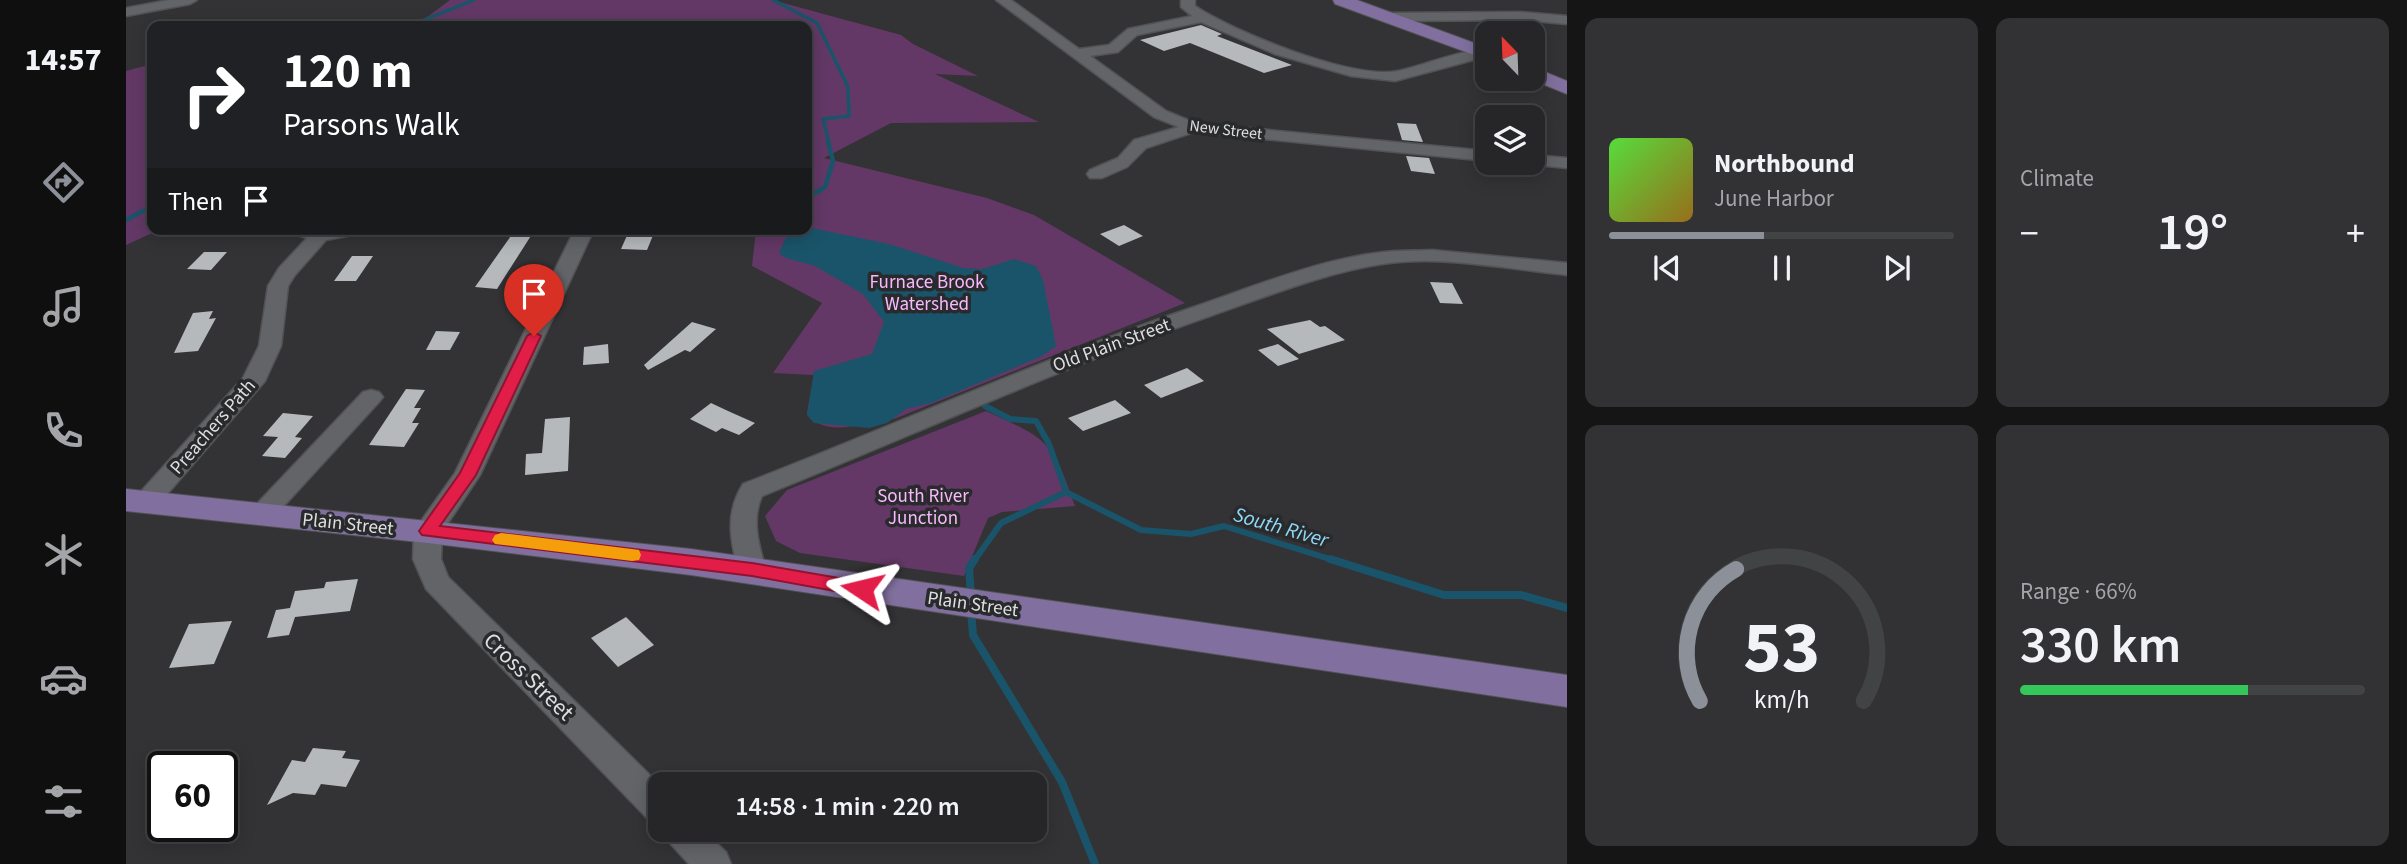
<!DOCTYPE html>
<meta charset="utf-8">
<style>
body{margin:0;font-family:"Source Sans 3",sans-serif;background:#323234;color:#f1f3f6;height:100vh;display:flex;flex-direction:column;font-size:26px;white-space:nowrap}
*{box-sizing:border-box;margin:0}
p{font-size:23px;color:#a4a5a8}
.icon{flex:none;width:38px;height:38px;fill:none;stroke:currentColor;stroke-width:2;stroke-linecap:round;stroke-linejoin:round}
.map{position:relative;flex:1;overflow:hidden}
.side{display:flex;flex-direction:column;gap:18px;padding:18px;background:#151516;width:840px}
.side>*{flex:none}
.top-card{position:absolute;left:21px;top:21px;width:665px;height:214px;border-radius:14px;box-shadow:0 4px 18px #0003,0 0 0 2px #424345;background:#202124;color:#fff;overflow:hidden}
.needle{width:46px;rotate:337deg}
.tools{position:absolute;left:1349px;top:21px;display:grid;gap:14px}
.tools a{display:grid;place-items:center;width:70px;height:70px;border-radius:14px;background:#262628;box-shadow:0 4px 18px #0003,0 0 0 2px #424345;font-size:35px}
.speed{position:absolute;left:21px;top:751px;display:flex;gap:14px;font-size:35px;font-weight:700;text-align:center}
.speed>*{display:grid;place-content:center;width:91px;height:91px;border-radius:50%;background:#262628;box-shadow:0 4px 18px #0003,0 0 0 2px #424345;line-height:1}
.speed .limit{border:4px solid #111;border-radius:10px;background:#fff;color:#111}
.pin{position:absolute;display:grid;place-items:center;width:60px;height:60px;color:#fff;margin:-72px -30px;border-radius:50% 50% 50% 0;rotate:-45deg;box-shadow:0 0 7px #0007}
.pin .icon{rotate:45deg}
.me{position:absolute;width:77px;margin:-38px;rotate:280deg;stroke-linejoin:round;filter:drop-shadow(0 0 5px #0008)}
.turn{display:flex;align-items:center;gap:24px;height:147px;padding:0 21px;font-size:32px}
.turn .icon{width:91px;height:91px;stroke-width:2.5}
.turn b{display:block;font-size:49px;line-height:60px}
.then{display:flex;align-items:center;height:66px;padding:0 21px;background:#0003;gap:14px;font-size:26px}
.big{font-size:52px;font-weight:600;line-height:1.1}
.side .card{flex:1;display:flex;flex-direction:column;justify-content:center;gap:10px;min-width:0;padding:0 24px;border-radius:14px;background:#323234}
.side .dial{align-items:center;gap:0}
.dial svg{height:182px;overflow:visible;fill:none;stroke:#424345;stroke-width:7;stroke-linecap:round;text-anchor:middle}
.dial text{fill:#f1f3f6;stroke:none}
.song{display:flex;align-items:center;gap:21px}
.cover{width:84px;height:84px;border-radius:10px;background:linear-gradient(135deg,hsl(110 70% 55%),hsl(40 70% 35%))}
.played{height:7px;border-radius:4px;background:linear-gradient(90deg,#8c9099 45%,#424345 45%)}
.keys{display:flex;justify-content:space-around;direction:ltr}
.heat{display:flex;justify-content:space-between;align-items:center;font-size:38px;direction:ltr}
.charge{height:10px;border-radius:5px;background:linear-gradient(90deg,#34c759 66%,#424345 0)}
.side .tiles{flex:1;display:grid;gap:18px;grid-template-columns:repeat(2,1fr)}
.trip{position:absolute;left:522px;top:772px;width:399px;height:70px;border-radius:14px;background:#262628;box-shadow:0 4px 18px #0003,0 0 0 2px #424345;font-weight:600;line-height:70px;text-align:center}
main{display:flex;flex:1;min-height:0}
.menu{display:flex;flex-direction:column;width:126px;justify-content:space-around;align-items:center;background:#0f0f10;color:#a4a5a8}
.menu .icon{width:49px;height:49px}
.menu .selected{color:#8c9099}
.menu b{font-size:32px;color:#f1f3f6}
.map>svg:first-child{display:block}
.green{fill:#633866}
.water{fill:#1a546a}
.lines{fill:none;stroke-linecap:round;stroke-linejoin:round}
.stream-far3{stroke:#1a546a;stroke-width:3.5}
.stream-far2{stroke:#1a546a;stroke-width:4.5}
.stream-far1{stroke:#1a546a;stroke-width:6}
.stream{stroke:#1a546a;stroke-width:8}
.building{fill:#b6b9bb}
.minor-casing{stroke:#525255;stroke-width:3}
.major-casing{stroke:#525255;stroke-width:2}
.minor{fill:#636467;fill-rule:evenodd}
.major{fill:#81709f;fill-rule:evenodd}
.route{fill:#e11d48;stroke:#92132f;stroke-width:2}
.slow{fill:#f59e0b}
.labels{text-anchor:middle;stroke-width:7;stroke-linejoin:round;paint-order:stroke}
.far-street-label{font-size:16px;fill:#dfdfe1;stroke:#292a2c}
.park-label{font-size:19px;fill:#f9b8fc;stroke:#292a2c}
.street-label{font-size:19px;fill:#dfdfe1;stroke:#292a2c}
.water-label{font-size:21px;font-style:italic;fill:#8fdafa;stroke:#292a2c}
.near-street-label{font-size:23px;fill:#dfdfe1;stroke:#292a2c}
</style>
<main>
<nav class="menu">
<b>14:57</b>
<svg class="icon selected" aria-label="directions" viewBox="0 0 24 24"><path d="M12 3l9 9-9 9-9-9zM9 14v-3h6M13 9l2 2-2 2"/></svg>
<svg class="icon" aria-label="music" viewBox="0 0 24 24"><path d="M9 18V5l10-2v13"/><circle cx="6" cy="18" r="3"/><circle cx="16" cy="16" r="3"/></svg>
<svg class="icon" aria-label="phone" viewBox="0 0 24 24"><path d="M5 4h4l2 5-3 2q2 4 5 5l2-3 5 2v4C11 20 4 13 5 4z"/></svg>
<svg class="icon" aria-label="climate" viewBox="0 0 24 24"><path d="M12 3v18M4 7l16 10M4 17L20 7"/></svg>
<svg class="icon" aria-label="car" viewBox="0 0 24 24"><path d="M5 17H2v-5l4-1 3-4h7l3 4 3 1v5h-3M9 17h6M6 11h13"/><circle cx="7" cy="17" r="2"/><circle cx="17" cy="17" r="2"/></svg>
<svg class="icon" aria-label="filters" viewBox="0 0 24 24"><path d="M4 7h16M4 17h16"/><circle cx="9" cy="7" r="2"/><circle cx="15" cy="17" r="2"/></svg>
</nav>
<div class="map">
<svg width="1441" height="864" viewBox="0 0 1441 864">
<rect width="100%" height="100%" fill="#333336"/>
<path class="green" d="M 324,0 L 646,0 L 775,35 L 787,44 L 852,76 L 809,74 L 913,122 L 765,123 L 698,158 L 861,198 L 908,215 L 1059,303 L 768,419 L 760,416 C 738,425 697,438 681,413 L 688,375 L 647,373 L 696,303 L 626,266 L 630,229 L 681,229 L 681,26 L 289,26 Z
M 26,64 L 26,229 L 35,229 L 0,245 L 0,71 Z
M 860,411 C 923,440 926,440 949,506 L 876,512 L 862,518 L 838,576 L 674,553 L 650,541 L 639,516 L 661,490 Z"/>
<path class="water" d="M 681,227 L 763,244 L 837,268 L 856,269 L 888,259 L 910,266 L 917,280 L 930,346 L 916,356 L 805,403 L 780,409 L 761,423 L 743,428 L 688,423 L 681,415 L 688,371 L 746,354 L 758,322 L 737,294 L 689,266 L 660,258 L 653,253 L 664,229 L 681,229 Z"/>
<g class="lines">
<path class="stream-far3" d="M 647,0 L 691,23 L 722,87 L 723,116 L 697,119 L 703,143
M 283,26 L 348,0"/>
<path class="stream-far2" d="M 0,220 L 26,206
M 684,235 L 684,196 L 699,187 L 707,161 L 702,141"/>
<path class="stream-far1" d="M 859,406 L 884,419 L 910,421 L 923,444 L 940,492
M 848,561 L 875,523 L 940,492 L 1015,530 L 1065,534 L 1098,526 L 1210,561"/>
<path class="stream" d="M 1204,559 L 1318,595 L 1395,595 L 1441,608
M 845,596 L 843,568 L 849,559
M 845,610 L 847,635 L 936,782 L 969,864"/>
</g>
<path class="building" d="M 1075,25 L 1096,34 L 1091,36 L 1166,65 L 1138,73 L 1064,43 L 1038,51 L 1014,40 Z
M 1271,123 L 1290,124 L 1297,142 L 1276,140 Z
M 1280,156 L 1303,158 L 1309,174 L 1285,171 Z
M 998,225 L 1017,236 L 993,246 L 974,234 Z
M 389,230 L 408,231 L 371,289 L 349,287 Z
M 503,231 L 528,233 L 521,250 L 495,249 Z
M 78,252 L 101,252 L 85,270 L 61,269 Z
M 226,256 L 247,256 L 230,281 L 208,281 Z
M 1304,282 L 1326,283 L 1337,304 L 1314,303 Z
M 87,311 L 83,319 L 90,318 L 72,351 L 48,353 L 67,313 Z
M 1184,320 L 1194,327 L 1199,326 L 1219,340 L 1173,354 L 1141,329 Z
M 566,322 L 590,329 L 564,352 L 559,350 L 522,370 L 518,365 Z
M 310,331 L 334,332 L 324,350 L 300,350 Z
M 482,344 L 483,363 L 457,365 L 458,347 Z
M 1152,344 L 1173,359 L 1152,366 L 1132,350 Z
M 1061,368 L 1078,381 L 1035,398 L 1018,385 Z
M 280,389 L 299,390 L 288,408 L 295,408 L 286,423 L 293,423 L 278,447 L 243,445 Z
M 989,400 L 1005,413 L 957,431 L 942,418 Z
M 585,403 L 602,411 L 629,423 L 613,435 L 596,428 L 590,432 L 564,419 Z
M 157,413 L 187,416 L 169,437 L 176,438 L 159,458 L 136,456 L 152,437 L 137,436 Z
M 444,417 L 442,471 L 399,475 L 400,454 L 416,453 L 419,419 Z
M 232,579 L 224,611 L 169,617 L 163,635 L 141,638 L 150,610 L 164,608 L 169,591 L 198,588 L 200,582 Z
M 500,617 L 528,645 L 492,667 L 465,638 Z
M 106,621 L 88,664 L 43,668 L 63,624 Z
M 187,748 L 220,751 L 216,758 L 234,760 L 220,787 L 195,784 L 189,795 L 167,793 L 141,805 L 166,760 L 179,762 Z"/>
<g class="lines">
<g class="minor-casing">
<path id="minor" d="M 43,0 L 71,0 L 64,4 L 0,16 L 0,8 Z
M 870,0 L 885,0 L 953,49 L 983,45 L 1002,29 L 1066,16 L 1055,7 L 1055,0 L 1069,0 L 1069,6 C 1108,32 1226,80 1272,71 C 1297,66 1339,48 1362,50 L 1362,56 L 1269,81 L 1225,76 L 1149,54 L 1075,22 L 1011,35 L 992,52 L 964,56 L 1040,111 L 1069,123 L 1362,151 L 1362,161 L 1068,132 L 1020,148 L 1001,167 L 976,178 L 964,178 L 961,174 L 964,170 L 992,158 L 1008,140 L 1053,127 L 1028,117 Z
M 1394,12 L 1441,16 L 1441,24 L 1394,20 L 1265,21 L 1258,17 L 1265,13 Z
M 1407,155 L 1441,158 L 1441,168 L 1401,164 L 1407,163 Z
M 164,229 L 238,229 L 236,233 L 200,240 L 169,275 L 162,286 L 155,346 L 139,381 L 29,508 L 20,511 L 11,508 L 7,502 L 11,496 L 117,378 L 133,346 L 142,286 L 153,268 L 181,238 L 166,233 Z
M 449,229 L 468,229 L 354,475 L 316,532 L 315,559 L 322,577 L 534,785 L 534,823 L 522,819 L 300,589 L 287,559 L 288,531 L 329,473 Z
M 1306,250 L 1441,263 L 1441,275 C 1381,269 1316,255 1256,264 C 1197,273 1140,297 1084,316 C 931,369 785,436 636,496 C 625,520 633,546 640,570 L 636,577 L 626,580 L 616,577 L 612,570 C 604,538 599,513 617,484 C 767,426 913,360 1065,308 C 1127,287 1193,259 1258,252 C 1274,250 1290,251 1306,250 Z
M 245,390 L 253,392 L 257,397 L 253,402 L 145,520 L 136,523 L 127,520 L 123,514 L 127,508 L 237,392 Z
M 536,830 L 577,830 L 600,852 L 605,864 L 563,864 L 542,841 Z"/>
</g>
<g class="major-casing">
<path id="major" d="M 1207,0 L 1231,0 L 1362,48 L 1362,60 L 1209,4 Z
M 1407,67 L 1441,81 L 1441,94 L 1404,79 L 1407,79 Z
M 0,489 L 565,549 L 1441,675 L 1441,707 L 565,575 L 302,543 L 0,511 Z"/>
</g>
<use href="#minor" class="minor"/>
<use href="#major" class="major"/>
</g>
<path class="route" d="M 408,332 L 415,336 L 350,475 L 314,526 L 626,563 L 736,582 L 743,584 L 745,589 L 743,594 L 736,596 L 626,576 L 296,535 L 293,531 L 334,473 L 401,336 Z"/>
<path class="slow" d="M 375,533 L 506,549 L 513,550 L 515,555 L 513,560 L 506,561 L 369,544 L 366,540 L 369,535 Z"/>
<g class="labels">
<g class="far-street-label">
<text transform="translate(1100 129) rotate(7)" y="6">New Street</text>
</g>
<g class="park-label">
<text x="801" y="288">Furnace Brook<tspan x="801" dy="22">Watershed</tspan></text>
<text x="797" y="502">South River<tspan x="797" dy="22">Junction</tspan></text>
</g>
<g class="street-label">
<text transform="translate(985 344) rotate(-20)" y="7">Old Plain Street</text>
<text transform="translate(86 426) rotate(-49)" y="7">Preachers Path</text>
<text transform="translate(222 523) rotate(6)" y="7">Plain Street</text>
<text transform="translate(847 603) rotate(8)" y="7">Plain Street</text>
</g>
<g class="water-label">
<text transform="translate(1155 527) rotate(16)" y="7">South River</text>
</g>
<g class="near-street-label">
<text transform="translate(403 676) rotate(44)" y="8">Cross Street</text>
</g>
</g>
</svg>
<div class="tools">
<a><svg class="needle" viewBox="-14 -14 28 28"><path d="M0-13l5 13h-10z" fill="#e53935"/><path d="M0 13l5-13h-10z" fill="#a4a5a8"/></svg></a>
<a><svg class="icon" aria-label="layers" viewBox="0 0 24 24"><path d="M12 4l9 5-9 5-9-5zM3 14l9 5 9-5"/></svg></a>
</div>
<div class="speed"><div class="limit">60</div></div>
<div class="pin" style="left:408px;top:336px;background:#d93025"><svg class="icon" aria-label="arrive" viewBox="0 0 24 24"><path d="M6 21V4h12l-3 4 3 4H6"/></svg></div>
<svg class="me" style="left:736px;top:589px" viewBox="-20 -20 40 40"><path d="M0-17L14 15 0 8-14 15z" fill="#e11d48" stroke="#fff" stroke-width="4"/></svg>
<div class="trip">14:58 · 1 min · 220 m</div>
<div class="top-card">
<div class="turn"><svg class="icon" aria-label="right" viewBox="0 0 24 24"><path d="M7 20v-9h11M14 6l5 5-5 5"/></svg><div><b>120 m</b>Parsons Walk</div></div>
<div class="then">Then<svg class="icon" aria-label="arrive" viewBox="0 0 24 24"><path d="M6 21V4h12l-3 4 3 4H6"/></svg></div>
</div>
</div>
<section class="side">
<div class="tiles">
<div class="card">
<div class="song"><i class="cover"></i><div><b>Northbound</b><p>June Harbor</p></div></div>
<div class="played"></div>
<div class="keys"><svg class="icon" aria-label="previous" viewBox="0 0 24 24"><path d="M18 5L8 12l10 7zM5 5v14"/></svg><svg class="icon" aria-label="pause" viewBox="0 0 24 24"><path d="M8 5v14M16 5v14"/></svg><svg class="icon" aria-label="next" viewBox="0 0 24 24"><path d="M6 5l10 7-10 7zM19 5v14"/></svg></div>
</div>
<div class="card"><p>Climate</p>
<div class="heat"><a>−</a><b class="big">19°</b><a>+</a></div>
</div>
<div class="card dial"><svg viewBox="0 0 100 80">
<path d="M14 69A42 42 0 1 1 86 69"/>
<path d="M14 69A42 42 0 0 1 30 11" stroke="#8c9099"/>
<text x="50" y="56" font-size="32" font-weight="700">53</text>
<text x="50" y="72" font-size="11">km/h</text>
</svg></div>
<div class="card"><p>Range · 66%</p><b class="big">330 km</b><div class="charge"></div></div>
</div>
</section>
</main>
